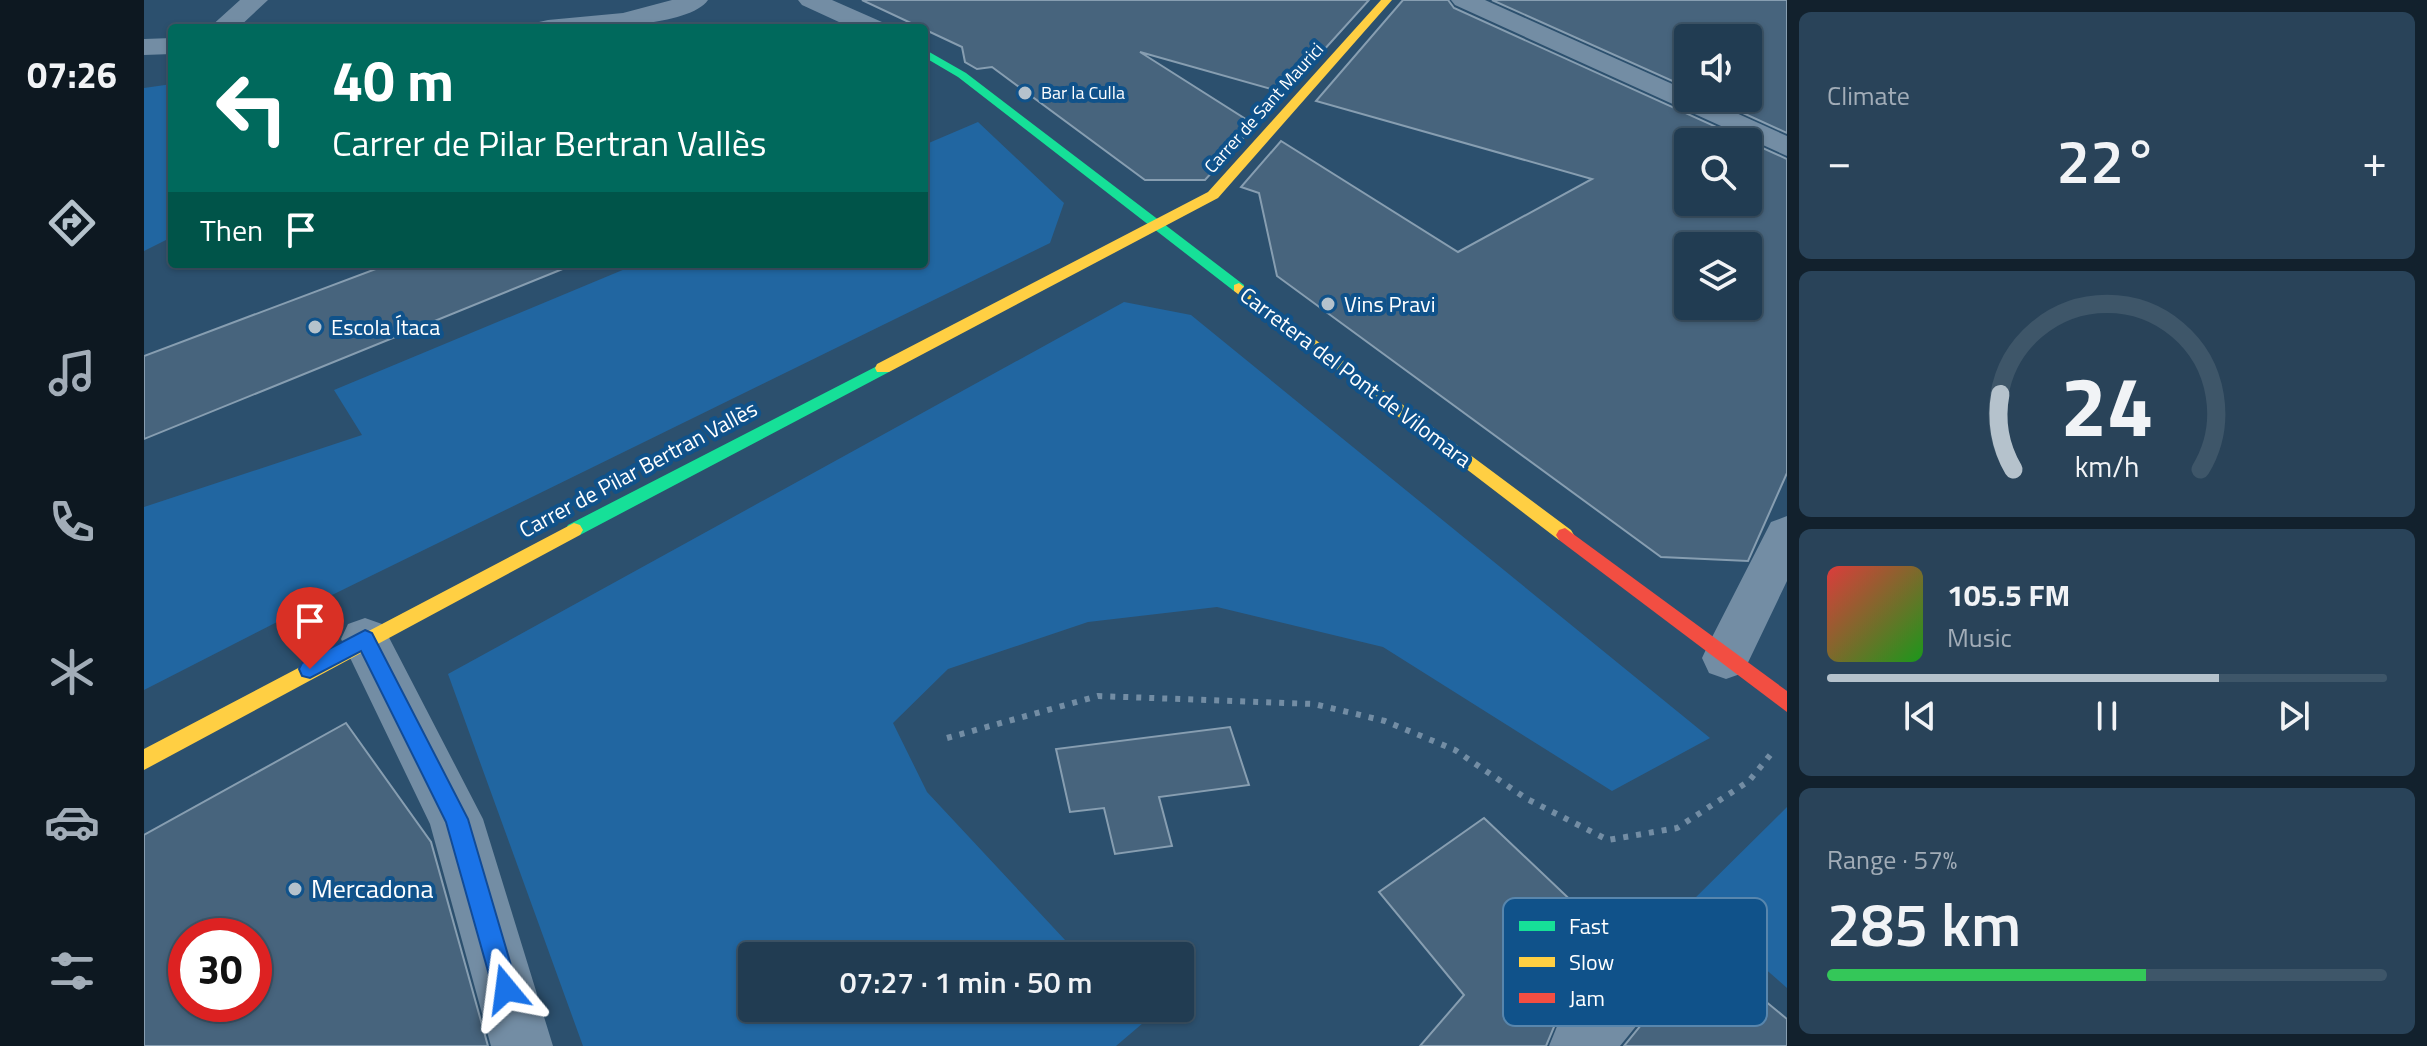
<!DOCTYPE html>
<meta charset="utf-8">
<style>
body{margin:0;font-family:"Titillium Web",sans-serif;background:#294359;color:#f1f3f6;height:100vh;display:flex;flex-direction:column;font-size:30px;white-space:nowrap}
*{box-sizing:border-box;margin:0}
p{font-size:26px;color:#a2adb8}
.icon{flex:none;width:44px;height:44px;fill:none;stroke:currentColor;stroke-width:2;stroke-linecap:round;stroke-linejoin:round}
.map{position:relative;flex:1;overflow:hidden}
.sheet{display:flex;flex-direction:column;gap:12px;padding:12px;background:#12212d;width:640px}
.sheet>*{flex:none}
.banner{position:absolute;left:24px;top:24px;width:760px;height:244px;border-radius:8px;box-shadow:0 2px 6px #0004,0 0 0 2px #3e5669;background:#00695c;color:#fff;overflow:hidden}
.tools{position:absolute;left:1530px;top:24px;display:grid;gap:16px}
.tools a{display:grid;place-items:center;width:88px;height:88px;border-radius:8px;background:#213c52;box-shadow:0 2px 6px #0004,0 0 0 2px #3e5669;font-size:40px}
.speed{position:absolute;left:24px;top:918px;display:flex;gap:16px;font-size:40px;font-weight:700;text-align:center}
.speed>*{display:grid;place-content:center;width:104px;height:104px;border-radius:50%;background:#213c52;box-shadow:0 2px 6px #0004,0 0 0 2px #3e5669;line-height:1}
.speed .limit{border:12px solid #d22;background:#fff;color:#111}
.pin{position:absolute;display:grid;place-items:center;width:68px;height:68px;color:#fff;margin:-82px -34px;border-radius:50% 50% 50% 0;rotate:-45deg;box-shadow:0 0 8px #0007}
.pin .icon{rotate:45deg}
.me{position:absolute;width:88px;margin:-44px;rotate:344deg;stroke-linejoin:round;filter:drop-shadow(0 0 6px #0008)}
.turn{display:flex;align-items:center;gap:28px;height:168px;padding:0 32px;font-size:36px}
.turn .icon{width:104px;height:104px;stroke-width:2.5}
.turn b{display:block;font-size:56px;line-height:68px}
.then{display:flex;align-items:center;height:76px;padding:0 32px;background:#0003;gap:16px;font-size:30px}
.big{font-size:60px;font-weight:600;line-height:1.1}
.sheet .widget{flex:1;display:flex;flex-direction:column;justify-content:center;gap:12px;min-width:0;padding:0 28px;border-radius:12px;background:#294359}
.sheet .dial{align-items:center;gap:0}
.dial svg{height:208px;overflow:visible;fill:none;stroke:#3e5669;stroke-width:7;stroke-linecap:round;text-anchor:middle}
.dial text{fill:#f1f3f6;stroke:none}
.song{display:flex;align-items:center;gap:24px}
.cover{width:96px;height:96px;border-radius:12px;background:linear-gradient(135deg,hsl(0 70% 55%),hsl(120 70% 35%))}
.played{height:8px;border-radius:4px;background:linear-gradient(90deg,#b5c2cc 70%,#3e5669 70%)}
.keys{display:flex;justify-content:space-around;direction:ltr}
.heat{display:flex;justify-content:space-between;align-items:center;font-size:44px;direction:ltr}
.charge{height:12px;border-radius:6px;background:linear-gradient(90deg,#34c759 57%,#3e5669 0)}
.trip{position:absolute;left:594px;top:942px;width:456px;height:80px;border-radius:8px;background:#213c52;box-shadow:0 2px 6px #0004,0 0 0 2px #3e5669;font-weight:600;line-height:80px;text-align:center}
main{display:flex;flex:1;min-height:0}
.tabs{display:flex;flex-direction:column;width:144px;justify-content:space-around;align-items:center;background:#0d1821;color:#a2adb8}
.tabs .icon{width:56px;height:56px}
.tabs .on{color:#b5c2cc}
.tabs b{font-size:36px;color:#f1f3f6}
.map>svg:first-child{display:block}
.green{fill:#2166a1}
.building{fill:#47647d;stroke:#879eb1;stroke-width:2;fill-rule:evenodd}
.lines{fill:none;stroke-linecap:round;stroke-linejoin:round}
.path{stroke:#738da4;stroke-width:6;stroke-dasharray:5 8;stroke-linecap:butt}
.street{fill:#738da4;fill-rule:evenodd}
.fast{fill:#16e098;fill-rule:evenodd}
.slow{fill:#ffcf43;fill-rule:evenodd}
.jam{fill:#f24e42;fill-rule:evenodd}
.route{fill:#1a73e8;stroke:#114b97;stroke-width:2}
.poi-dot{fill:#b5c2cc;stroke:#10528a;stroke-width:3}
.labels{text-anchor:middle;stroke-width:8;stroke-linejoin:round;paint-order:stroke}
.far-poi-label{font-size:18px;fill:#fff;stroke:#10528a;text-anchor:start}
.far-street-label{font-size:18px;fill:#fff;stroke:#10528a}
.poi-label{font-size:22px;fill:#fff;stroke:#10528a;text-anchor:start}
.street-label{font-size:22px;fill:#fff;stroke:#10528a}
.near-poi-label{font-size:26px;fill:#fff;stroke:#10528a;text-anchor:start}
.key{fill:#10528a;stroke:#5886ad;stroke-width:2}
.key-label{font-size:22px;fill:#fff}
</style>
<main>
<nav class="tabs">
<b>07:26</b>
<svg class="icon on" aria-label="directions" viewBox="0 0 24 24"><path d="M12 3l9 9-9 9-9-9zM9 14v-3h6M13 9l2 2-2 2"/></svg>
<svg class="icon" aria-label="music" viewBox="0 0 24 24"><path d="M9 18V5l10-2v13"/><circle cx="6" cy="18" r="3"/><circle cx="16" cy="16" r="3"/></svg>
<svg class="icon" aria-label="phone" viewBox="0 0 24 24"><path d="M5 4h4l2 5-3 2q2 4 5 5l2-3 5 2v4C11 20 4 13 5 4z"/></svg>
<svg class="icon" aria-label="climate" viewBox="0 0 24 24"><path d="M12 3v18M4 7l16 10M4 17L20 7"/></svg>
<svg class="icon" aria-label="car" viewBox="0 0 24 24"><path d="M5 17H2v-5l4-1 3-4h7l3 4 3 1v5h-3M9 17h6M6 11h13"/><circle cx="7" cy="17" r="2"/><circle cx="17" cy="17" r="2"/></svg>
<svg class="icon" aria-label="filters" viewBox="0 0 24 24"><path d="M4 7h16M4 17h16"/><circle cx="9" cy="7" r="2"/><circle cx="15" cy="17" r="2"/></svg>
</nav>
<div class="map">
<svg width="1643" height="1046" viewBox="0 0 1643 1046">
<rect width="100%" height="100%" fill="#2c506e"/>
<path class="green" d="M 28,84 L 28,237 L 0,251 L 0,88 Z
M 834,122 L 920,203 L 906,243 L 137,620 L 0,690 L 0,507 L 218,435 L 190,390 L 493,264 L 780,264 L 780,145 Z
M 980,302 L 1047,315 L 1566,738 L 1468,791 L 1239,647 L 1073,607 L 944,622 L 804,669 L 749,723 L 783,792 L 936,956 L 608,956 L 608,1008 L 985,1008 L 999,1023 L 972,1046 L 439,1046 L 304,674 Z
M 1643,807 L 1643,988 L 1546,903 Z"/>
<path class="building" d="M 718,0 L 1225,0 L 1141,93 L 996,52 L 1111,125 L 1061,180 L 1001,180 L 848,67 L 833,69 L 821,62 L 818,47 Z
M 1259,0 L 1304,0 L 1310,8 L 1643,159 L 1643,473 L 1604,561 L 1517,557 L 1133,276 L 1115,193 L 1097,187 L 1137,141 L 1314,252 L 1448,179 L 1172,101 ZM 1544,142 L 1604,142 L 1604,202 L 1544,202 ZM 1544,246 L 1604,246 L 1604,306 L 1544,306 Z
M 1348,0 L 1643,0 L 1643,133 L 1566,98 L 1604,98 L 1604,38 L 1544,38 L 1544,88 Z
M 245,264 L 426,266 L 0,439 L 0,356 Z
M 202,723 L 287,842 L 344,1046 L 0,1046 L 0,835 ZM 42,936 L 110,936 L 110,1004 L 42,1004 Z
M 1086,727 L 1105,785 L 1015,797 L 1028,846 L 971,854 L 960,808 L 926,812 L 912,749 Z
M 1340,818 L 1476,947 L 1412,1022 L 1402,1046 L 1276,1046 L 1320,995 L 1235,892 Z
M 1558,949 L 1643,1019 L 1643,1046 L 1480,1046 L 1523,993 L 1525,995 Z"/>
<g class="lines">
<path class="path" d="M 803,738 L 954,696 L 1170,704 L 1241,721 L 1311,750 L 1383,799 L 1464,840 L 1533,828 L 1605,781 L 1627,754"/>
<path class="street" d="M 96,0 L 124,0 L 94,28 L 65,28 Z
M 528,0 L 564,0 C 543,30 426,28 391,28 L 395,22 L 404,20 L 479,13 Z
M 654,0 L 688,0 L 738,22 L 742,28 L 708,28 L 658,5 Z
M 1307,0 L 1341,0 L 1544,91 L 1544,98 L 1559,98 L 1643,136 L 1643,156 L 1311,5 Z
M 28,38 L 28,54 L 0,55 L 0,39 Z
M 1643,516 L 1643,581 L 1599,673 L 1582,679 L 1565,673 L 1558,658 L 1565,643 L 1627,522 Z
M 221,618 L 238,624 L 339,819 L 409,1046 L 347,1046 L 286,824 L 197,639 L 204,624 Z
M 1511,926 L 1532,935 L 1541,956 L 1532,977 L 1476,1046 L 1405,1046 L 1414,1024 L 1490,935 Z"/>
<path class="fast" d="M 780,49 L 822,73 L 1100,285 L 1100,291 L 1090,291 L 814,77 L 780,57 Z
M 739,363 L 747,368 L 745,372 L 436,535 L 424,535 L 421,530 L 424,525 Z"/>
<path class="slow" d="M 1237,0 L 1248,0 L 1074,198 L 745,372 L 733,372 L 731,368 L 733,364 L 1064,192 Z
M 1095,283 L 1427,530 L 1430,535 L 1427,540 L 1415,540 L 1090,291 L 1090,285 Z
M 430,523 L 436,525 L 439,530 L 436,535 L 0,770 L 0,749 Z"/>
<path class="jam" d="M 1421,528 L 1643,691 L 1643,712 L 1415,540 L 1412,535 L 1415,530 Z"/>
</g>
<path class="route" d="M 221,630 L 228,633 L 324,819 L 374,989 L 371,998 L 362,1002 L 353,998 L 349,989 L 302,822 L 217,651 L 166,678 L 158,676 L 155,669 L 158,663 Z"/>
<g class="poi-dot">
<circle cx="881" cy="93" r="8"/>
<circle cx="1184" cy="304" r="8"/>
<circle cx="171" cy="327" r="8"/>
<circle cx="151" cy="889" r="8"/>
</g>
<g class="labels">
<g class="far-poi-label">
<text x="897" y="99">Bar la Culla</text>
</g>
<g class="far-street-label">
<text transform="translate(1120 108) rotate(-48)" y="6">Carrer de Sant Maurici</text>
</g>
<g class="poi-label">
<text x="1200" y="312">Vins Pravi</text>
<text x="187" y="335">Escola Ítaca</text>
</g>
<g class="street-label">
<text transform="translate(1212 377) rotate(37)" y="8">Carretera del Pont de Vilomara</text>
<text transform="translate(494 469) rotate(-28)" y="8">Carrer de Pilar Bertran Vallès</text>
</g>
<g class="near-poi-label">
<text x="167" y="898">Mercadona</text>
</g>
</g>
<rect x="1359" y="898" width="264" height="128" rx="12" class="key"/>
<rect x="1375" y="921" width="36" height="10" fill="#16e098"/>
<rect x="1375" y="957" width="36" height="10" fill="#ffcf43"/>
<rect x="1375" y="993" width="36" height="10" fill="#f24e42"/>
<g class="key-label">
<text x="1425" y="934">Fast</text>
<text x="1425" y="970">Slow</text>
<text x="1425" y="1006">Jam</text>
</g>
</svg>
<div class="tools">
<a><svg class="icon" aria-label="sound" viewBox="0 0 24 24"><path d="M4 9h4l5-4v14l-5-4H4zM17 9q2 3 0 6"/></svg></a>
<a><svg class="icon" aria-label="search" viewBox="0 0 24 24"><circle cx="10" cy="10" r="6"/><path d="M15 15l6 6"/></svg></a>
<a><svg class="icon" aria-label="layers" viewBox="0 0 24 24"><path d="M12 4l9 5-9 5-9-5zM3 14l9 5 9-5"/></svg></a>
</div>
<div class="speed"><div class="limit">30</div></div>
<div class="pin" style="left:166px;top:669px;background:#d93025"><svg class="icon" aria-label="arrive" viewBox="0 0 24 24"><path d="M6 21V4h12l-3 4 3 4H6"/></svg></div>
<svg class="me" style="left:362px;top:989px" viewBox="-20 -20 40 40"><path d="M0-17L14 15 0 8-14 15z" fill="#1a73e8" stroke="#fff" stroke-width="4"/></svg>
<div class="trip">07:27 · 1 min · 50 m</div>
<div class="banner">
<div class="turn"><svg class="icon" aria-label="left" viewBox="0 0 24 24"><path d="M17 20v-9H6M10 6l-5 5 5 5"/></svg><div><b>40 m</b>Carrer de Pilar Bertran Vallès</div></div>
<div class="then">Then<svg class="icon" aria-label="arrive" viewBox="0 0 24 24"><path d="M6 21V4h12l-3 4 3 4H6"/></svg></div>
</div>
</div>
<section class="sheet">
<div class="widget"><p>Climate</p>
<div class="heat"><a>−</a><b class="big">22°</b><a>+</a></div>
</div>
<div class="widget dial"><svg viewBox="0 0 100 80">
<path d="M14 69A42 42 0 1 1 86 69"/>
<path d="M14 69A42 42 0 0 1 9 40" stroke="#b5c2cc"/>
<text x="50" y="56" font-size="32" font-weight="700">24</text>
<text x="50" y="72" font-size="11">km/h</text>
</svg></div>
<div class="widget">
<div class="song"><i class="cover"></i><div><b>105.5 FM</b><p>Music</p></div></div>
<div class="played"></div>
<div class="keys"><svg class="icon" aria-label="previous" viewBox="0 0 24 24"><path d="M18 5L8 12l10 7zM5 5v14"/></svg><svg class="icon" aria-label="pause" viewBox="0 0 24 24"><path d="M8 5v14M16 5v14"/></svg><svg class="icon" aria-label="next" viewBox="0 0 24 24"><path d="M6 5l10 7-10 7zM19 5v14"/></svg></div>
</div>
<div class="widget"><p>Range · 57%</p><b class="big">285 km</b><div class="charge"></div></div>
</section>
</main>
